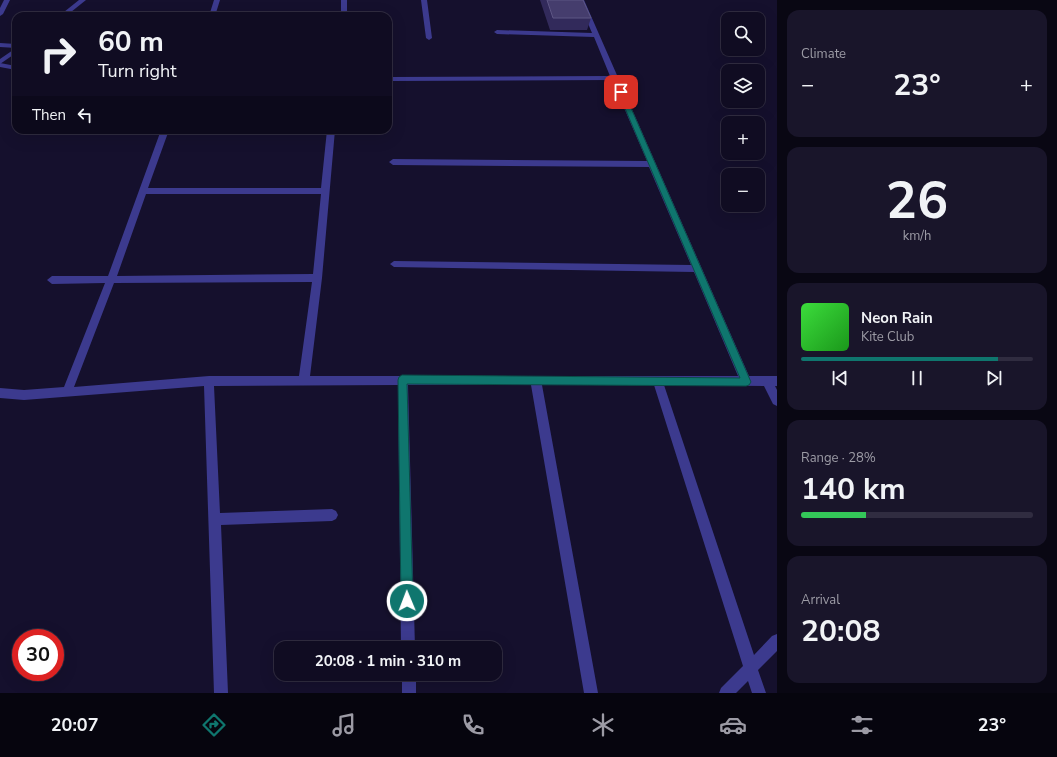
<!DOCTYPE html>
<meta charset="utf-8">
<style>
body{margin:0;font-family:"Nunito Sans",sans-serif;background:#19152a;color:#f1f3f6;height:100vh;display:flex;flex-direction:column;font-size:15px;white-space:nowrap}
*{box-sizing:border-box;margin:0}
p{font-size:13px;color:#9c9ba5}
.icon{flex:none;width:22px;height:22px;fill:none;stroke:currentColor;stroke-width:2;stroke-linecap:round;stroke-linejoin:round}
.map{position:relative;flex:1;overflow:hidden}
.drawer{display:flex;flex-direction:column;gap:10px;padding:10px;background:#090713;width:280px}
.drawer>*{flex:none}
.top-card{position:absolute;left:12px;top:12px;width:380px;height:122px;border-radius:12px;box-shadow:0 4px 16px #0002,0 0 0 1px #302c40;background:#100c22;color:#f1f3f6;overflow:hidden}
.tools{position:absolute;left:721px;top:12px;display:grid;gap:8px}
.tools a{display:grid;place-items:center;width:44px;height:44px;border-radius:8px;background:#100c22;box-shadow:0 4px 16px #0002,0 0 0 1px #302c40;font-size:20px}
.speed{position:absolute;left:12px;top:629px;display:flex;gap:8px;font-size:20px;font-weight:700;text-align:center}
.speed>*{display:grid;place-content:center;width:52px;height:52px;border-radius:50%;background:#100c22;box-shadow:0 4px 16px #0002,0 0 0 1px #302c40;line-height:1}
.speed .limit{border:6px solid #d22;background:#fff;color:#111}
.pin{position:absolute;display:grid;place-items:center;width:34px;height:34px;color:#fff;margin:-17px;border-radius:8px;box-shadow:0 2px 6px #0006}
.me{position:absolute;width:44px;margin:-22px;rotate:359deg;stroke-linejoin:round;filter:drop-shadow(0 0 3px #0008)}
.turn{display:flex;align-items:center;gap:14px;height:84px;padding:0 20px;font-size:18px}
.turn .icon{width:52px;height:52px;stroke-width:2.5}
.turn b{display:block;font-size:28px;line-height:34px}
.then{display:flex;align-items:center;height:38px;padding:0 20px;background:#0003;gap:8px;font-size:15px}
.big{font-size:30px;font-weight:700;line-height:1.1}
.drawer .tile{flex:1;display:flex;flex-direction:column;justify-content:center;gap:6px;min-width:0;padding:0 14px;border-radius:12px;background:#19152a}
.drawer .dial{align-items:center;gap:0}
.dial b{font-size:52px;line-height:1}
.song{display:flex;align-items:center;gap:12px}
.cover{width:48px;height:48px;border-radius:6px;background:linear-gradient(135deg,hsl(120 70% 55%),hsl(120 70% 35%))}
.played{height:4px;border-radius:2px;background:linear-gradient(90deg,#0f766e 85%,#302c40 85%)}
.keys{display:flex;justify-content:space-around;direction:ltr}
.heat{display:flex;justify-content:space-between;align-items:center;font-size:22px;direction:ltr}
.charge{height:6px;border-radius:3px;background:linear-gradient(90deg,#34c759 28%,#302c40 0)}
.trip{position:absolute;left:274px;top:641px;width:228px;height:40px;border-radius:12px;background:#100c22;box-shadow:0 4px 16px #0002,0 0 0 1px #302c40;font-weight:700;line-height:40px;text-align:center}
.menu{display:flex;height:64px;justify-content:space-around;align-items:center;background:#06050e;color:#9c9ba5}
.menu .icon{width:28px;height:28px}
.menu .current{color:#0f766e}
.menu b{font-size:18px;color:#f1f3f6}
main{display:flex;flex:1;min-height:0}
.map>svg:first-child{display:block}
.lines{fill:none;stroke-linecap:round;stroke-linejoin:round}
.service{fill:#3c3a8e;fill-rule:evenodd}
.minor{fill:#3c3a8e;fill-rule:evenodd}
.tertiary{fill:#3c3a8e;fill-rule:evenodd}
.wall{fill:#322a5b}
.building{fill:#453d6d;stroke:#5d5684}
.route{fill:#0f766e;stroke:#0a4d48}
</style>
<main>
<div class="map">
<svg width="777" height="693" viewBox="0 0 777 693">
<rect width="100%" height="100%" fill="#15102d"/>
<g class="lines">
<path class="service" d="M 4,0 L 10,0 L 3,14 L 0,16 L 0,8 Z
M 0,43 L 16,44 L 16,48 L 0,47 Z
M 0,63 L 16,66 L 16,70 L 0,67 Z"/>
<path class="minor" d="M 214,0 L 220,0 L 215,16 L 209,16 Z
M 341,0 L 347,0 L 347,16 L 341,16 Z
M 421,0 L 427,0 L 432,38 L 429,40 L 426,38 Z
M 578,0 L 584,0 L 749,376 L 777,376 L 777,386 L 775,386 L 777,390 L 777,406 L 773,404 L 764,386 L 664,385 L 754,655 L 772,636 L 777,634 L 777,651 L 758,670 L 766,693 L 752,693 L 748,681 L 736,693 L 719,693 L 721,688 L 743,666 L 654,385 L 542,385 L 598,693 L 584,693 L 531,385 L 408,385 L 415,648 L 401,648 L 398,385 L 214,386 L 220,513 L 332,509 L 336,511 L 338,515 L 336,519 L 332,521 L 221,525 L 228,693 L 214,693 L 204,386 L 24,400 L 0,398 L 0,388 L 24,390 L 64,387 L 105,283 L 52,284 L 47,280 L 52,276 L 108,276 L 161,130 L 169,130 L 148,188 L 321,188 L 327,130 L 335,130 L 322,278 L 310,376 L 738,376 L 694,272 L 394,267 L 390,264 L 394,261 L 691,265 L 649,167 L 393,165 L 389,162 L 393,159 L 647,161 L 612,80 L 391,81 L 388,80 L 391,77 L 610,76 L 594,37 L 497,34 L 494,32 L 497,30 L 592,33 ZM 146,194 L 321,194 L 313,274 L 117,276 ZM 312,282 L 299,376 L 209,376 L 74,387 L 114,283 Z
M 402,674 L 416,674 L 416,693 L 402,693 Z"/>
<path class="tertiary" d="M 79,0 L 86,0 L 66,16 L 59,16 Z
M 16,48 L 16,53 L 0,64 L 0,59 Z"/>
</g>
<path class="wall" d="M 540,0 L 583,0 L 591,18 L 587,30 L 550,30 Z"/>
<path class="building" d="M 547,0 L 583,0 L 591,18 L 553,18 Z"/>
<path class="route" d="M 619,91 L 624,92 L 751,382 L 749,385 L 746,386 L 407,384 L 413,601 L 411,605 L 407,607 L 403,605 L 401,601 L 398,380 L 399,377 L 402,375 L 740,378 L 618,92 Z"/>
</svg>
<div class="tools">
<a><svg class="icon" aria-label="search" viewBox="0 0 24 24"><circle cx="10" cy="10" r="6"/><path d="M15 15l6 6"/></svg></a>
<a><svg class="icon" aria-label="layers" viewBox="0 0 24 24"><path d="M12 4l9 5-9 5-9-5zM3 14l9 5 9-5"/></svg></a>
<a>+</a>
<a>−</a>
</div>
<div class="speed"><div class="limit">30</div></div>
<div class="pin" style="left:621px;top:92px;background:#d93025"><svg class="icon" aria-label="arrive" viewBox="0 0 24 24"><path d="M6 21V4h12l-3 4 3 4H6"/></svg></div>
<svg class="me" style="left:407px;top:601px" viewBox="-20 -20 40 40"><circle r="17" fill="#0f766e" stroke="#fff" stroke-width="3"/><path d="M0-11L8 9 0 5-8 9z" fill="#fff"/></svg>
<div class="trip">20:08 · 1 min · 310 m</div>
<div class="top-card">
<div class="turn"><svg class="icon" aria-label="right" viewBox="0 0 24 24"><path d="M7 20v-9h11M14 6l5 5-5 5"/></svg><div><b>60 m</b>Turn right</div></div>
<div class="then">Then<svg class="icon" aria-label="left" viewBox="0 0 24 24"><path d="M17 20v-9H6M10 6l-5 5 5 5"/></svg></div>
</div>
</div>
<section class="drawer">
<div class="tile"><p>Climate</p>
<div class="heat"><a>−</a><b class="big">23°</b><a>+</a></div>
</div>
<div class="tile dial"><b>26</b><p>km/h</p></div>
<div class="tile">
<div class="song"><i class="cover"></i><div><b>Neon Rain</b><p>Kite Club</p></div></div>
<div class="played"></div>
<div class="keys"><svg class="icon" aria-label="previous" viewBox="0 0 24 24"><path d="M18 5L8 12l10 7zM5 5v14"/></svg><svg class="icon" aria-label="pause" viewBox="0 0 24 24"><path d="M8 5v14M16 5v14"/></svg><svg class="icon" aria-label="next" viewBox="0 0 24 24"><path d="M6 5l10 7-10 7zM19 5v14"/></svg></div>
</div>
<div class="tile"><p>Range · 28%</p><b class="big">140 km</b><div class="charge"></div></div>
<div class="tile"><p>Arrival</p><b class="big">20:08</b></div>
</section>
</main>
<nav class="menu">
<b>20:07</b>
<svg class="icon current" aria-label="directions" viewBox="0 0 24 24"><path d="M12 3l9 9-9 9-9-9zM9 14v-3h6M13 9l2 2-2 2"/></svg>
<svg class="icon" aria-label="music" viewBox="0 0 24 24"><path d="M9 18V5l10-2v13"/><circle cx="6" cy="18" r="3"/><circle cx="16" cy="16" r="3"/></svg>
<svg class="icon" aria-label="phone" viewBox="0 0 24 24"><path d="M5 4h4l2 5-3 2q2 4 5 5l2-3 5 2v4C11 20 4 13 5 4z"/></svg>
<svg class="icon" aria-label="climate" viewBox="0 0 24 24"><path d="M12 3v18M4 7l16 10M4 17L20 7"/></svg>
<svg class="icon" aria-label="car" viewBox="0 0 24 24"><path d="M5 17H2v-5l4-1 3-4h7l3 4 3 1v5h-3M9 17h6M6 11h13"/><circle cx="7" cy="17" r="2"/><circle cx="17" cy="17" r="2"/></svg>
<svg class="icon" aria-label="filters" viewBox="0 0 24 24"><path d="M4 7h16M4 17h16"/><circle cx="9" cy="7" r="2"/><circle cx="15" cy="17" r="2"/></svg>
<b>23°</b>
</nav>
